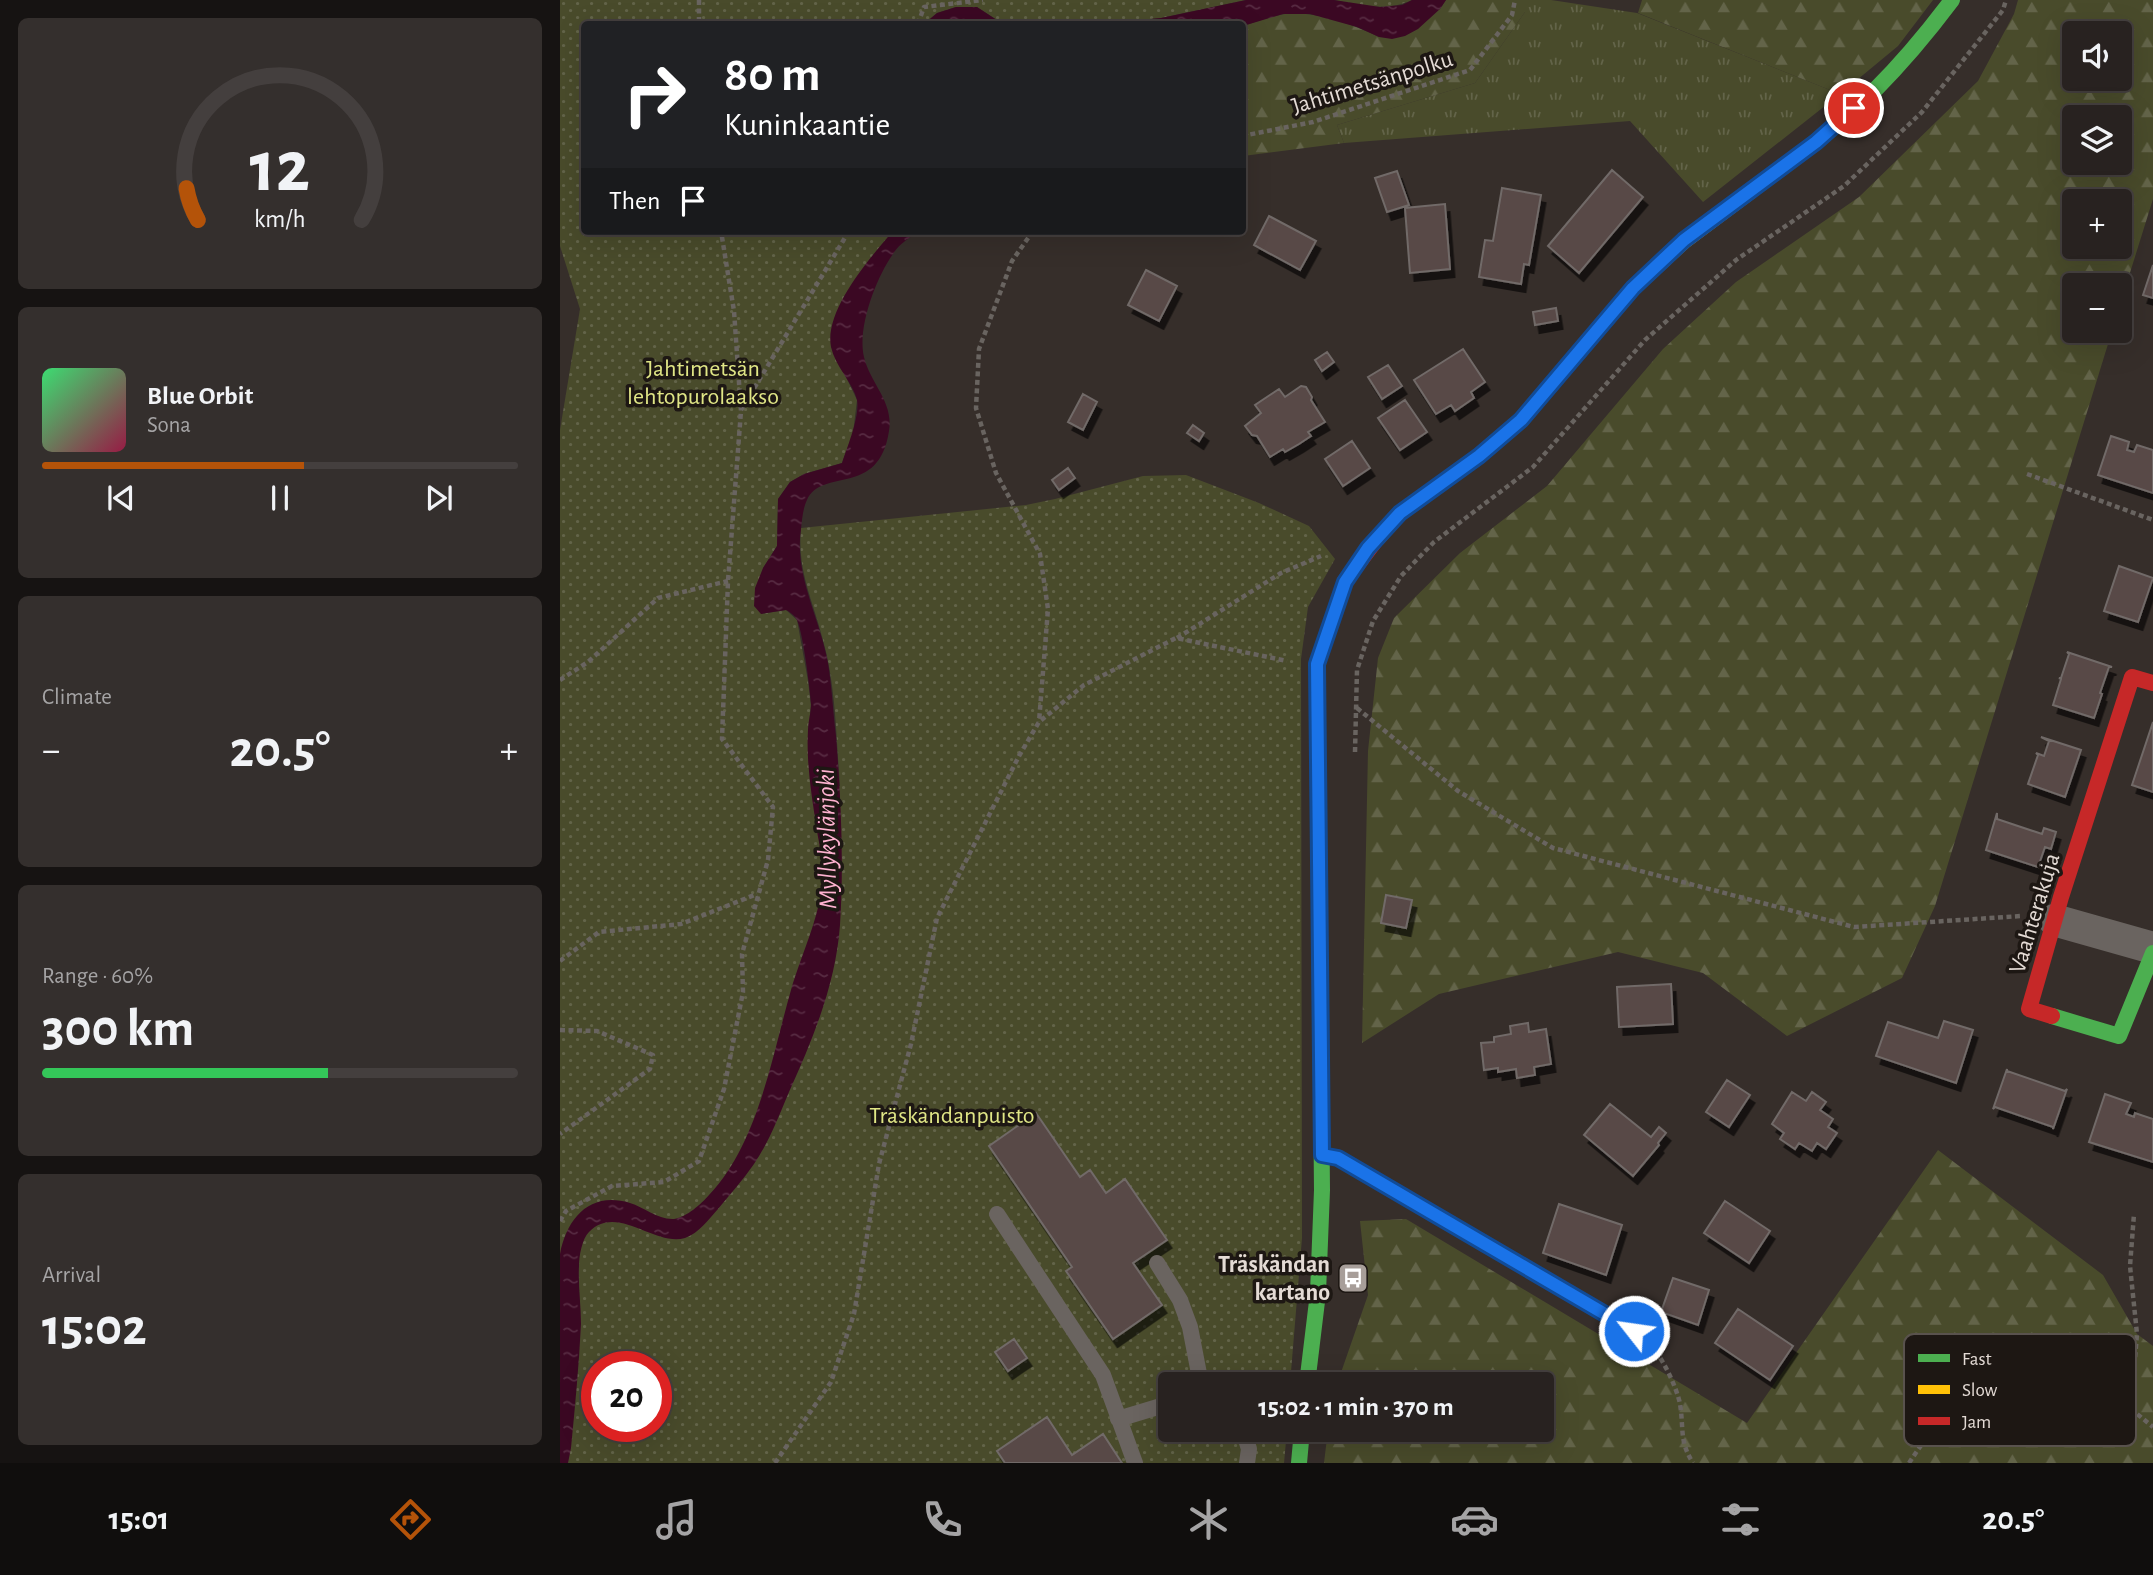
<!DOCTYPE html>
<meta charset="utf-8">
<style>
body{margin:0;font-family:"Alegreya Sans",sans-serif;background:#342f2d;color:#f1f3f6;height:100vh;display:flex;flex-direction:column;font-size:26px;white-space:nowrap}
*{box-sizing:border-box;margin:0}
p{font-size:23px;color:#a5a4a5}
.icon{flex:none;width:38px;height:38px;fill:none;stroke:currentColor;stroke-width:2;stroke-linecap:round;stroke-linejoin:round}
.map{position:relative;flex:1;overflow:hidden}
.side{display:flex;flex-direction:column;gap:18px;padding:18px;background:#161312;width:560px}
.side>*{flex:none}
.guide{position:absolute;left:21px;top:21px;width:665px;height:214px;border-radius:7px;box-shadow:0 7px 28px #0002,0 0 0 2px #443f3e;background:#202124;color:#fff;overflow:hidden}
.buttons{position:absolute;left:1502px;top:21px;display:grid;gap:14px}
.buttons a{display:grid;place-items:center;width:70px;height:70px;border-radius:7px;background:#282220;box-shadow:0 7px 28px #0002,0 0 0 2px #443f3e;font-size:35px}
.speed{position:absolute;left:21px;top:1351px;display:flex;gap:14px;font-size:35px;font-weight:700;text-align:center}
.speed>*{display:grid;place-content:center;width:91px;height:91px;border-radius:50%;background:#282220;box-shadow:0 7px 28px #0002,0 0 0 2px #443f3e;line-height:1}
.speed .limit{border:10px solid #d22;background:#fff;color:#111}
.pin{position:absolute;display:grid;place-items:center;width:60px;height:60px;color:#fff;margin:-30px;border:4px solid #fff;border-radius:50%;box-shadow:0 2px 7px #0007}
.me{position:absolute;width:77px;margin:-38px;rotate:300deg;stroke-linejoin:round;filter:drop-shadow(0 0 5px #0008)}
.turn{display:flex;align-items:center;gap:24px;height:147px;padding:0 28px;font-size:32px}
.turn .icon{width:91px;height:91px;stroke-width:2.5}
.turn b{display:block;font-size:49px;line-height:60px}
.then{display:flex;align-items:center;height:66px;padding:0 28px;background:#0003;gap:14px;font-size:26px}
.big{font-size:52px;font-weight:700;line-height:1.1}
.side .card{flex:1;display:flex;flex-direction:column;justify-content:center;gap:10px;min-width:0;padding:0 24px;border-radius:10px;background:#342f2d}
.side .dial{align-items:center;gap:0}
.dial svg{height:182px;overflow:visible;fill:none;stroke:#443f3e;stroke-width:7;stroke-linecap:round;text-anchor:middle}
.dial text{fill:#f1f3f6;stroke:none}
.song{display:flex;align-items:center;gap:21px}
.cover{width:84px;height:84px;border-radius:10px;background:linear-gradient(135deg,hsl(140 70% 55%),hsl(340 70% 35%))}
.played{height:7px;border-radius:4px;background:linear-gradient(90deg,#b45309 55%,#443f3e 55%)}
.keys{display:flex;justify-content:space-around;direction:ltr}
.heat{display:flex;justify-content:space-between;align-items:center;font-size:38px;direction:ltr}
.charge{height:10px;border-radius:5px;background:linear-gradient(90deg,#34c759 60%,#443f3e 0)}
.trip{position:absolute;left:598px;top:1372px;width:396px;height:70px;border-radius:7px;background:#282220;box-shadow:0 7px 28px #0002,0 0 0 2px #443f3e;font-weight:700;line-height:70px;text-align:center}
.menu{display:flex;height:112px;justify-content:space-around;align-items:center;background:#100e0d;color:#a5a4a5}
.menu .icon{width:49px;height:49px}
.menu .selected{color:#b45309}
.menu b{font-size:32px;color:#f1f3f6}
main{display:flex;flex:1;min-height:0}
.map>svg:first-child{display:block}
.grass{fill:url(#grass-tufts)}
.forest{fill:url(#forest-firs);fill-rule:evenodd}
.park{fill:url(#park-dots);fill-rule:evenodd}
.water{fill:url(#water-ripples)}
.building{fill:#584846;stroke:#716a68;stroke-width:2;filter:url(#shadow)}
.lines{fill:none;stroke-linecap:round;stroke-linejoin:round}
.path{stroke:#696460;stroke-width:4.5;stroke-dasharray:5 3.5;stroke-linecap:butt}
.lane{stroke:#6a6460;stroke-width:16}
.street{stroke:#6a6460;stroke-width:32}
.fast{stroke:#4caf50;stroke-width:16}
.slow{stroke:#ffc107;stroke-width:16}
.jam{stroke:#c62828;stroke-width:16}
.route-casing{stroke:#114b97;stroke-width:18}
.route{stroke:#1a73e8;stroke-width:12}
.labels{text-anchor:middle;stroke-width:7;stroke-linejoin:round;paint-order:stroke}
.street-label{font-size:24px;fill:#e4dbd5;stroke:#1d1713}
.park-label{font-size:24px;fill:#e0e686;stroke:#1d1713}
.poi-label{font-size:24px;font-weight:bold;fill:#e4dbd5;stroke:#1d1713;text-anchor:end}
.water-label{font-size:26px;font-style:italic;fill:#feb2d0;stroke:#1d1713}
.key{fill:#1d1713;stroke:#59524d;stroke-width:2}
.key-label{font-size:19px;fill:#e4dbd5}
</style>
<main>
<section class="side">
<div class="card dial"><svg viewBox="0 0 100 80">
<path d="M14 69A42 42 0 1 1 86 69"/>
<path d="M14 69A42 42 0 0 1 9 55" stroke="#b45309"/>
<text x="50" y="56" font-size="32" font-weight="700">12</text>
<text x="50" y="72" font-size="11">km/h</text>
</svg></div>
<div class="card">
<div class="song"><i class="cover"></i><div><b>Blue Orbit</b><p>Sona</p></div></div>
<div class="played"></div>
<div class="keys"><svg class="icon" aria-label="previous" viewBox="0 0 24 24"><path d="M18 5L8 12l10 7zM5 5v14"/></svg><svg class="icon" aria-label="pause" viewBox="0 0 24 24"><path d="M8 5v14M16 5v14"/></svg><svg class="icon" aria-label="next" viewBox="0 0 24 24"><path d="M6 5l10 7-10 7zM19 5v14"/></svg></div>
</div>
<div class="card"><p>Climate</p>
<div class="heat"><a>−</a><b class="big">20.5°</b><a>+</a></div>
</div>
<div class="card"><p>Range · 60%</p><b class="big">300 km</b><div class="charge"></div></div>
<div class="card"><p>Arrival</p><b class="big">15:02</b></div>
</section>
<div class="map">
<svg width="1593" height="1463" viewBox="0 0 1593 1463">
<defs>
<pattern id="grass-tufts" width="24" height="20" patternUnits="userSpaceOnUse" patternTransform="scale(1.75)"><rect width="24" height="20" fill="#494b2b"/><path d="M3 7l-1-3M5 7V3M7 7l1-3M15 17l-1-3M17 17v-4M19 17l1-3" fill="none" stroke="#636449"/></pattern>
<pattern id="forest-firs" width="22" height="20" patternUnits="userSpaceOnUse" patternTransform="scale(1.75)"><rect width="22" height="20" fill="#494b2b"/><path d="M5 1l3.5 6h-7zM16 11l3.5 6h-7z" fill="#636449"/></pattern>
<pattern id="park-dots" width="8" height="8" patternUnits="userSpaceOnUse" patternTransform="scale(1.75)"><rect width="8" height="8" fill="#494b2b"/><path d="M2 2h.1M6 6h.1" fill="none" stroke="#636449" stroke-width="1.8" stroke-linecap="round"/></pattern>
<pattern id="water-ripples" width="26" height="14" patternUnits="userSpaceOnUse" patternTransform="scale(1.75)"><rect width="26" height="14" fill="#3b0823"/><path d="M2 4q2-2 4 0t4 0M15 11q2-2 4 0t4 0" fill="none" stroke="#572b42"/></pattern>
<filter id="shadow"><feDropShadow dx="4.5" dy="8" stdDeviation="0" flood-color="#0009"/></filter>
</defs>
<rect width="100%" height="100%" fill="#362e2a"/>
<path class="grass" d="M 965,0 L 991,0 L 1077,13 L 1280,94 L 1143,202 L 1070,121 L 784,143 L 777,125 L 915,83 L 965,12 Z"/>
<path class="forest" d="M 886,0 L 965,0 L 965,12 L 915,83 L 777,125 L 784,143 L 683,156 L 683,26 C 696,22 711,16 725,14 C 757,11 789,23 819,37 L 880,9 Z
M 1082,0 L 1373,0 L 1338,46 L 1280,94 L 1078,13 Z
M 1458,0 L 1593,0 L 1593,199 L 1559,308 L 1559,285 L 1514,285 L 1514,331 L 1552,331 L 1375,906 L 1342,978 L 1227,1036 L 1143,973 L 1058,952 L 879,994 L 802,1043 L 808,751 L 818,658 L 834,618 L 900,553 L 987,486 L 1103,349 L 1176,282 L 1299,197 L 1418,81 L 1454,14 ZM 1514,33 L 1559,33 L 1559,79 L 1514,79 ZM 1514,117 L 1559,117 L 1559,163 L 1514,163 ZM 1514,201 L 1559,201 L 1559,247 L 1514,247 Z
M 1378,1150 L 1543,1275 L 1577,1334 L 1593,1346 L 1593,1463 L 764,1463 L 768,1430 L 982,1430 L 982,1384 L 777,1384 L 808,1295 L 800,1221 L 846,1219 L 1187,1423 Z"/>
<path class="park" d="M 0,0 L 686,0 L 601,18 L 537,24 L 443,24 L 417,7 L 396,7 L 377,13 L 364,24 L 24,24 L 24,231 L 333,231 L 286,294 L 271,346 L 297,400 L 293,433 L 282,463 L 244,474 L 230,482 L 218,499 L 217,546 L 203,568 L 201,614 L 226,610 L 237,620 L 248,681 L 251,706 L 248,731 L 251,786 L 280,786 C 276,738 276,686 263,640 C 253,600 237,571 241,528 L 466,505 L 495,499 L 583,476 L 626,475 L 699,503 L 749,526 L 775,559 L 748,607 L 741,659 L 742,1238 L 730,1384 L 611,1384 L 611,1430 L 727,1430 L 724,1463 L 0,1463 L 0,430 L 20,309 L 0,246 ZM 37,1367 L 96,1367 L 96,1426 L 37,1426 Z
M 774,0 L 852,0 C 827,12 799,5 774,0 Z"/>
<path class="water" d="M 686,0 L 774,0 L 820,7 L 842,5 L 852,0 L 886,0 L 880,9 L 858,29 L 845,36 L 832,39 L 819,37 L 797,27 L 750,14 L 723,14 L 683,26 L 537,24 L 601,18 Z
M 396,7 L 417,7 L 443,24 L 364,24 L 377,13 Z
M 333,231 L 361,231 C 350,237 340,243 333,254 C 316,278 297,328 304,357 C 310,383 334,402 329,431 C 319,498 262,467 247,500 C 243,508 242,520 241,529 C 234,575 260,618 268,663 C 272,687 273,712 276,736 C 281,799 284,862 280,925 C 276,983 253,1039 229,1092 C 219,1116 209,1142 194,1164 C 183,1180 170,1194 158,1209 C 148,1220 139,1233 125,1238 C 95,1247 57,1203 29,1232 C 22,1239 19,1256 19,1266 C 18,1285 21,1305 21,1324 C 19,1365 15,1407 11,1448 L 8,1463 L 0,1463 L 0,1254 C 7,1218 30,1191 70,1203 C 84,1207 98,1220 114,1219 C 127,1217 141,1204 149,1195 C 198,1144 212,1056 231,990 C 242,952 262,913 263,873 C 263,859 259,844 257,831 C 252,798 246,764 248,730 C 248,722 251,713 251,704 C 250,689 243,633 237,620 C 235,616 230,612 226,610 L 201,614 L 194,606 L 195,588 L 203,568 L 217,546 L 218,499 L 230,482 L 244,474 L 282,463 C 287,448 300,416 297,400 C 293,383 275,366 271,347 C 264,310 310,258 333,231 Z"/>
<path class="building" d="M 1052,170 L 1083,197 L 1019,273 L 988,246 Z
M 837,171 L 849,205 L 827,212 L 815,178 Z
M 942,188 L 981,195 L 969,265 L 964,264 L 961,284 L 919,277 L 925,240 L 933,241 Z
M 885,204 L 890,269 L 850,273 L 845,208 Z
M 709,216 L 756,241 L 740,270 L 694,245 Z
M 1593,265 L 1593,298 L 1583,295 Z
M 586,270 L 617,286 L 599,321 L 568,305 Z
M 996,308 L 998,321 L 975,325 L 973,312 Z
M 903,349 L 925,382 L 911,392 L 914,398 L 895,411 L 891,405 L 876,414 L 854,380 Z
M 767,352 L 774,362 L 762,371 L 755,360 Z
M 828,365 L 842,386 L 822,399 L 808,377 Z
M 741,386 L 746,387 L 752,397 L 751,400 L 765,422 L 748,432 L 751,436 L 739,444 L 725,452 L 723,449 L 710,457 L 697,436 L 692,435 L 685,426 L 701,413 L 695,405 L 719,389 L 725,397 Z
M 523,394 L 537,402 L 523,430 L 508,422 Z
M 845,400 L 867,432 L 840,450 L 818,418 Z
M 633,425 L 644,433 L 639,441 L 627,433 Z
M 1551,436 L 1569,442 L 1567,450 L 1574,452 L 1577,445 L 1593,450 L 1593,493 L 1538,475 Z
M 792,441 L 810,468 L 783,486 L 765,459 Z
M 508,468 L 515,478 L 499,490 L 492,480 Z
M 1559,566 L 1593,578 L 1578,622 L 1544,611 Z
M 1507,652 L 1552,667 L 1549,667 L 1540,693 L 1542,694 L 1534,718 L 1493,705 L 1501,679 L 1499,678 L 1501,678 L 1509,654 Z
M 1593,722 L 1593,792 L 1572,785 Z
M 1481,737 L 1521,750 L 1505,797 L 1468,784 L 1478,755 L 1476,753 L 1484,756 L 1489,741 Z
M 1437,813 L 1437,819 L 1482,834 L 1484,828 L 1496,832 L 1491,849 L 1485,847 L 1478,867 L 1426,850 Z
M 826,895 L 852,900 L 846,928 L 821,923 Z
M 1111,984 L 1113,1024 L 1059,1027 L 1057,987 Z
M 1384,1021 L 1413,1030 L 1396,1083 L 1316,1056 L 1328,1022 L 1378,1038 Z
M 968,1023 L 969,1032 L 986,1029 L 991,1064 L 974,1067 L 975,1075 L 957,1078 L 956,1069 L 938,1072 L 938,1068 L 924,1070 L 921,1043 L 934,1042 L 934,1037 L 951,1034 L 950,1026 Z
M 1447,1069 L 1447,1071 L 1505,1091 L 1507,1089 L 1493,1129 L 1493,1127 L 1435,1107 L 1433,1109 Z
M 1167,1080 L 1190,1095 L 1169,1127 L 1146,1112 Z
M 1232,1092 L 1246,1101 L 1252,1092 L 1266,1102 L 1260,1110 L 1273,1119 L 1268,1127 L 1277,1133 L 1266,1149 L 1257,1143 L 1252,1151 L 1239,1143 L 1235,1149 L 1220,1139 L 1224,1133 L 1212,1124 Z
M 1545,1094 L 1571,1103 L 1566,1114 L 1574,1117 L 1575,1113 L 1593,1119 L 1593,1162 L 1529,1142 Z
M 1050,1104 L 1091,1137 L 1099,1127 L 1106,1133 L 1098,1143 L 1099,1145 L 1073,1176 L 1024,1135 Z
M 476,1113 L 520,1177 L 530,1170 L 546,1193 L 565,1179 L 607,1240 L 573,1263 L 602,1305 L 553,1339 L 506,1271 L 512,1267 L 429,1146 Z
M 1165,1201 L 1210,1231 L 1189,1263 L 1144,1233 Z
M 999,1204 L 1062,1225 L 1046,1275 L 983,1253 Z
M 1113,1278 L 1149,1290 L 1138,1325 L 1101,1312 Z
M 1178,1309 L 1233,1346 L 1210,1380 L 1155,1343 Z
M 454,1339 L 467,1358 L 448,1371 L 435,1352 Z
M 487,1417 L 512,1455 L 543,1434 L 562,1463 L 445,1463 L 437,1451 Z"/>
<g class="lines">
<path class="path" d="M 139,0 L 139,24
M 358,24 L 364,7 L 423,0
M 682,136 L 753,122 L 910,70 L 952,15 L 955,0
M 473,231 L 452,261 L 419,349 L 416,408 L 436,473 L 480,554 L 488,609 L 479,722
M 181,410 L 289,231
M 1467,474 L 1593,520
M 617,638 L 721,573 L 761,556
M 0,680 L 28,662 L 98,598 L 168,581
M 797,708 L 898,791 L 993,848 L 1294,927 L 1461,916
M 795,752 L 797,670 L 813,621 L 841,576 L 874,542 L 973,467 L 1085,340 L 1176,260 L 1284,186 L 1362,112 L 1443,10 L 1446,0
M 0,961 L 39,932 L 121,924 L 197,894
M 0,1030 L 37,1031 L 93,1055 L 90,1069 L 0,1134
M 0,1221 L 6,1211 L 52,1186 L 104,1182 L 139,1161 L 164,1089 L 183,992 L 182,954 L 208,860 L 213,807 L 162,739 L 168,581 L 181,411 L 174,311 L 161,231
M 1090,1345 C 1102,1356 1117,1388 1120,1404 C 1124,1429 1119,1441 1133,1463
M 1549,1391 L 1576,1347
M 1571,1408 L 1577,1334 L 1570,1266 L 1574,1214
M 215,1463 L 271,1382 L 294,1314 L 319,1164 L 351,1044 L 377,918 L 459,756 L 479,722 L 524,685 L 616,638 L 727,661
M 1349,1463 L 1408,1376 L 1449,1351 L 1549,1391 L 1593,1427"/>
<path class="lane" d="M 762,1155 L 778,1158 L 1074,1331
M 437,1214 L 543,1375 L 575,1463
M 597,1263 L 620,1300 L 630,1327 L 641,1384
M 558,1419 L 611,1403
M 683,1430 L 689,1449 L 687,1463"/>
<path class="street" d="M 1494,920 L 1593,948"/>
<path class="fast" d="M 1192,190 C 1234,158 1277,128 1314,91 C 1342,63 1368,32 1392,0
M 1492,1016 L 1559,1036 L 1593,953
M 747,1384 L 758,1293 L 762,1190 L 759,871
M 739,1463 L 742,1430"/>
<path class="slow" d="M 816,540 L 840,513 L 919,456 L 961,420 L 1073,288 L 1124,241 L 1192,190"/>
<path class="jam" d="M 759,871 L 757,664 L 785,581 L 816,540
M 1492,1016 L 1469,1009 L 1501,897 L 1572,677 L 1593,683"/>
</g>
<g class="lines">
<g class="route-casing">
<path id="route" d="M 1074,1331 L 778,1158 L 762,1155 L 757,664 L 785,582 L 808,548 L 840,513 L 919,456 L 961,420 L 1073,288 L 1124,240 L 1256,142 L 1294,108"/>
</g>
<use href="#route" class="route"/>
</g>
<defs>
<g id="bus-square" transform="scale(1.575)"><rect x="-9" y="-9" width="18" height="18" rx="4" fill="#a79e99" stroke="#1d1713"/><path d="M-5-6H5V4H4V6H2V4H-2V6H-4V4H-5ZM-3.5-4V0h7V-4ZM-3.5 1.2v1.5H-2V1.2ZM2 1.2v1.5H3.5V1.2Z" fill="#fff"/></g>
</defs>
<g fill-rule="evenodd">
<use href="#bus-square" x="793" y="1278"/>
</g>
<g class="labels">
<g class="street-label">
<text transform="translate(812 82) rotate(-17)" y="8">Jahtimetsänpolku</text>
<text transform="translate(1474 913) rotate(-73)" y="8">Vaahterakuja</text>
</g>
<g class="park-label">
<text x="143" y="376">Jahtimetsän<tspan x="143" dy="28">lehtopurolaakso</tspan></text>
<text x="392" y="1123">Träskändanpuisto</text>
</g>
<g class="poi-label">
<text x="770" y="1272">Träskändan<tspan x="770" dy="28">kartano</tspan></text>
</g>
<g class="water-label">
<text transform="translate(266 839) rotate(-91)" y="9">Myllykylänjoki</text>
</g>
</g>
<rect x="1344" y="1334" width="232" height="112" rx="10" class="key"/>
<rect x="1358" y="1354" width="32" height="8" fill="#4caf50"/>
<rect x="1358" y="1385" width="32" height="9" fill="#ffc107"/>
<rect x="1358" y="1417" width="32" height="8" fill="#c62828"/>
<g class="key-label">
<text x="1402" y="1365">Fast</text>
<text x="1402" y="1396">Slow</text>
<text x="1402" y="1428">Jam</text>
</g>
</svg>
<div class="buttons">
<a><svg class="icon" aria-label="sound" viewBox="0 0 24 24"><path d="M4 9h4l5-4v14l-5-4H4zM17 9q2 3 0 6"/></svg></a>
<a><svg class="icon" aria-label="layers" viewBox="0 0 24 24"><path d="M12 4l9 5-9 5-9-5zM3 14l9 5 9-5"/></svg></a>
<a>+</a>
<a>−</a>
</div>
<div class="speed"><div class="limit">20</div></div>
<div class="pin" style="left:1294px;top:108px;background:#d93025"><svg class="icon" aria-label="arrive" viewBox="0 0 24 24"><path d="M6 21V4h12l-3 4 3 4H6"/></svg></div>
<svg class="me" style="left:1074px;top:1331px" viewBox="-20 -20 40 40"><circle r="17" fill="#1a73e8" stroke="#fff" stroke-width="3"/><path d="M0-11L8 9 0 5-8 9z" fill="#fff"/></svg>
<div class="trip">15:02 · 1 min · 370 m</div>
<div class="guide">
<div class="turn"><svg class="icon" aria-label="right" viewBox="0 0 24 24"><path d="M7 20v-9h11M14 6l5 5-5 5"/></svg><div><b>80 m</b>Kuninkaantie</div></div>
<div class="then">Then<svg class="icon" aria-label="arrive" viewBox="0 0 24 24"><path d="M6 21V4h12l-3 4 3 4H6"/></svg></div>
</div>
</div>
</main>
<nav class="menu">
<b>15:01</b>
<svg class="icon selected" aria-label="directions" viewBox="0 0 24 24"><path d="M12 3l9 9-9 9-9-9zM9 14v-3h6M13 9l2 2-2 2"/></svg>
<svg class="icon" aria-label="music" viewBox="0 0 24 24"><path d="M9 18V5l10-2v13"/><circle cx="6" cy="18" r="3"/><circle cx="16" cy="16" r="3"/></svg>
<svg class="icon" aria-label="phone" viewBox="0 0 24 24"><path d="M5 4h4l2 5-3 2q2 4 5 5l2-3 5 2v4C11 20 4 13 5 4z"/></svg>
<svg class="icon" aria-label="climate" viewBox="0 0 24 24"><path d="M12 3v18M4 7l16 10M4 17L20 7"/></svg>
<svg class="icon" aria-label="car" viewBox="0 0 24 24"><path d="M5 17H2v-5l4-1 3-4h7l3 4 3 1v5h-3M9 17h6M6 11h13"/><circle cx="7" cy="17" r="2"/><circle cx="17" cy="17" r="2"/></svg>
<svg class="icon" aria-label="filters" viewBox="0 0 24 24"><path d="M4 7h16M4 17h16"/><circle cx="9" cy="7" r="2"/><circle cx="15" cy="17" r="2"/></svg>
<b>20.5°</b>
</nav>
